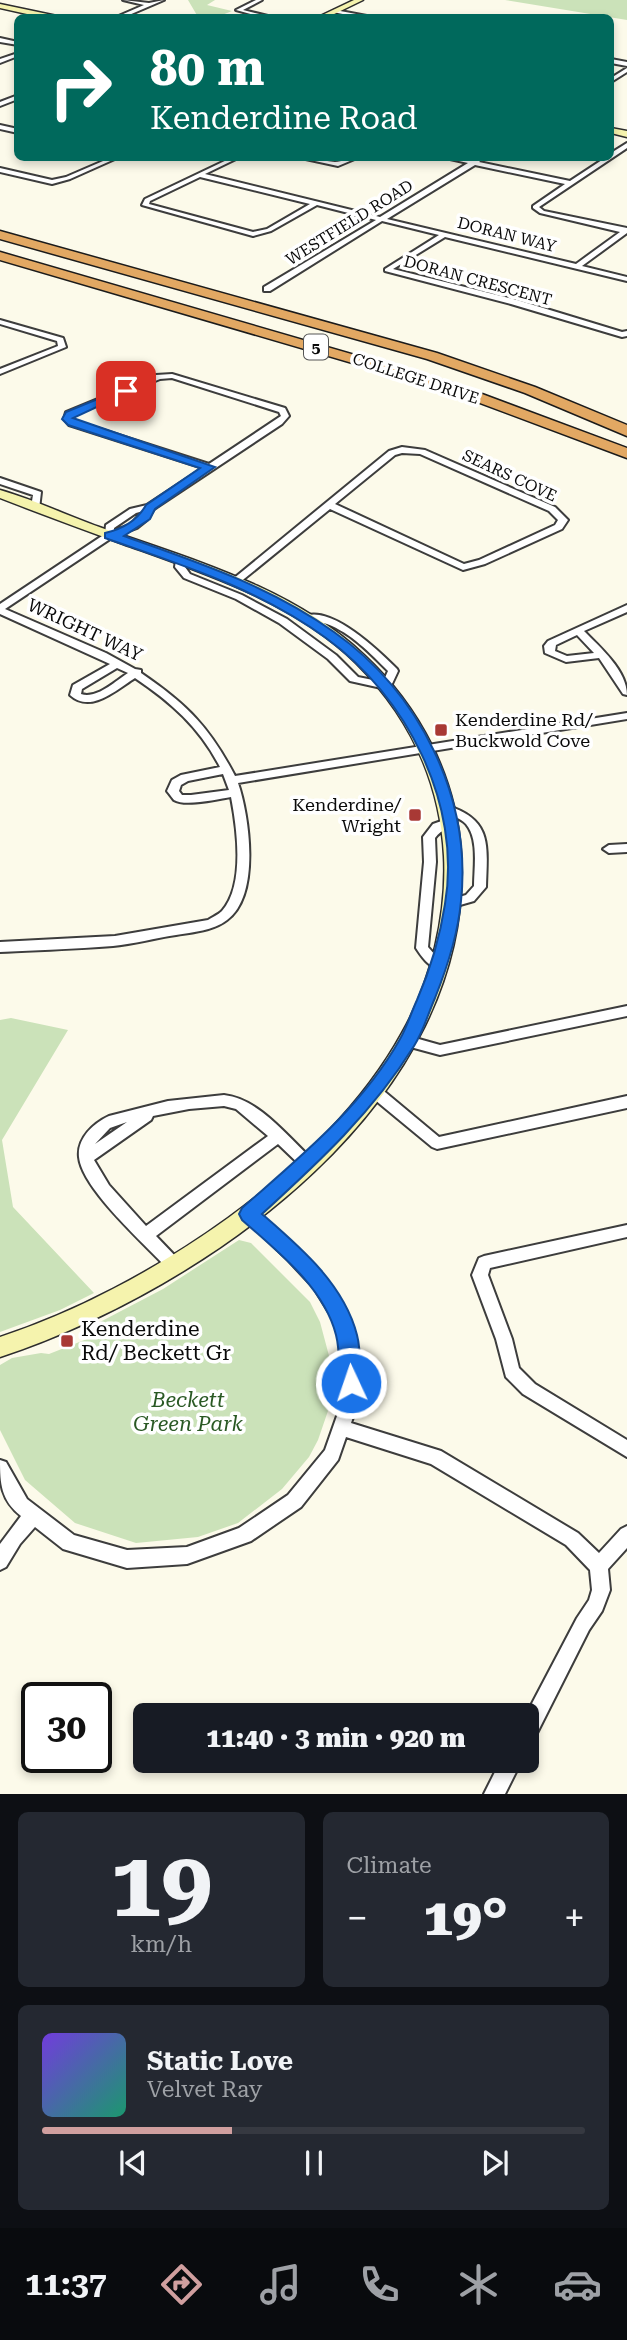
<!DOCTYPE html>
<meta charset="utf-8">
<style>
body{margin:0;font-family:"Roboto Serif",serif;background:#242831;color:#f1f3f6;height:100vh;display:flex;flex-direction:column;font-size:26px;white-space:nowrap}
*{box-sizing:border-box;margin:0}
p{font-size:23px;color:#9ea1a6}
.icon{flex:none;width:38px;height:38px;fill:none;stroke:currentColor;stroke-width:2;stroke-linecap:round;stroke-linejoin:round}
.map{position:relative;height:1794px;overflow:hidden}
.details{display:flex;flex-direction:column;gap:18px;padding:18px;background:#0d0f14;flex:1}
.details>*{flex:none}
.top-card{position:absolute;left:14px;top:14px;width:600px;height:147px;border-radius:10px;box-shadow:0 4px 10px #0003;background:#00695c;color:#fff;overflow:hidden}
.speed{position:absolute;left:21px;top:1682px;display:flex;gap:14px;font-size:35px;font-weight:700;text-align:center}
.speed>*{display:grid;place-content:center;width:91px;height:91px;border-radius:50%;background:#171b24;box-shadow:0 4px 10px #0003;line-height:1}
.speed .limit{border:4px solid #111;border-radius:10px;background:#fff;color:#111}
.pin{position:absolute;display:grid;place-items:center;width:60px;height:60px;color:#fff;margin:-30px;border-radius:14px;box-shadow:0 4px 10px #0006}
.me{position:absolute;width:77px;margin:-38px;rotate:357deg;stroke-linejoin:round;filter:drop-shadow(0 0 5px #0008)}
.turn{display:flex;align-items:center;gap:24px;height:147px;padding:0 21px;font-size:32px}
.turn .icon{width:91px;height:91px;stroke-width:2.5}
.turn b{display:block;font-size:49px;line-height:60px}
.big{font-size:52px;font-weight:800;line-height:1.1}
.details .tile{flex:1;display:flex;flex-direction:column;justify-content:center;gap:10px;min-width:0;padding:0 24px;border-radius:10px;background:#242831}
.details .dial{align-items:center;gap:0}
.dial b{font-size:91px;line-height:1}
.song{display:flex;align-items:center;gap:21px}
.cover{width:84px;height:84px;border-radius:10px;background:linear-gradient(135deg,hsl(260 70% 55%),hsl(160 70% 35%))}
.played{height:7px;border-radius:4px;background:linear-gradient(90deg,#d09f9f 35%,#363941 35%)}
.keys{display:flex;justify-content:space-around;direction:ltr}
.heat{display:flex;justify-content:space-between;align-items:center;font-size:38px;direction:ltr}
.details .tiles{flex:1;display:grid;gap:18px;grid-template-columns:1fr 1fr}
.tile:last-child{grid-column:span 2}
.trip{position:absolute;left:133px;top:1703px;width:406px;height:70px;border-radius:10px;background:#171b24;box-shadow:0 4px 10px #0003;font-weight:800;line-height:70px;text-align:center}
.tab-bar{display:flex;height:112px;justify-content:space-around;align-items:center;background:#090b0e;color:#9ea1a6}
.tab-bar .icon{width:49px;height:49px}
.tab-bar .selected{color:#d09f9f}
.tab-bar b{font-size:32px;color:#f1f3f6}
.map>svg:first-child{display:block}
.green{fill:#cbe2b9}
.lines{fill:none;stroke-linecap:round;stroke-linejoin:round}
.street-casing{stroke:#3d3d3d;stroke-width:4}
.secondary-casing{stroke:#2c2c2c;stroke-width:3}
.highway-casing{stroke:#1b1b1b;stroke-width:3}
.street{fill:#fff;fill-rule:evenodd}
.secondary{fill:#f5f3ad;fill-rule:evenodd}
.highway{fill:#e2a863;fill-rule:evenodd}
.route{fill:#1a73e8;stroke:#114b97;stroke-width:2}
.poi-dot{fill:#a83935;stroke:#fff;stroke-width:2.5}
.labels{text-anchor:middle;stroke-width:7;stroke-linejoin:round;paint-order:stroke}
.far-street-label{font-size:16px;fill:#0a0a0a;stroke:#fff}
.shield{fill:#fff;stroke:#545454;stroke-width:2}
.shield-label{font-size:16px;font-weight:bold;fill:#0a0a0a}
.street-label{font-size:18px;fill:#0a0a0a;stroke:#fff}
.poi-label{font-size:18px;fill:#0a0a0a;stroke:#fff;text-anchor:start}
.near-poi-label{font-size:21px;fill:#0a0a0a;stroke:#fff;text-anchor:start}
.near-park-label{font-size:21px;font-style:italic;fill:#2a5924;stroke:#fff}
</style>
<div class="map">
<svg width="627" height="1794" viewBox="0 0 627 1794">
<rect width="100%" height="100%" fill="#fcfaea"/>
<path class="green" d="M 188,0 L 215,0 L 207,5 L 232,11 L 217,17 L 198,17 Z
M 505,0 L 627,0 L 627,20 Z
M 11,1018 L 68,1030 L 2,1140 L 13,1207 L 94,1293 L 60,1310 L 0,1332 L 0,1020 Z
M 239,1240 L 251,1243 L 310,1302 L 320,1322 L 332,1367 L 329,1408 L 318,1440 L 309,1457 L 282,1489 L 238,1523 L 198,1537 L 136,1543 L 75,1523 L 25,1480 L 0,1430 L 0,1365 L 12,1358 L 41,1353 L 49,1354 L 87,1339 L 100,1322 L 163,1289 Z"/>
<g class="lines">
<g class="street-casing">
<path id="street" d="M 123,0 L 149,3 L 164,0 L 122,18 L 114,18 L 144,5 Z
M 256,0 L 262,0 L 243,10 L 276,18 L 265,18 L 236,10 Z
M 335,10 L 372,17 L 374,18 L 362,18 L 333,12 Z
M 0,38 L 18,42 L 18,45 L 0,42 Z
M 18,53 L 18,56 L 0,63 L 0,59 Z
M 611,59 L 627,62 L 627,66 L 611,63 Z
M 627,68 L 627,72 L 611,82 L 611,78 Z
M 18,95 L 18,99 L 0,106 L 0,102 Z
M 0,125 L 18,129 L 18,133 L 0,129 Z
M 627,143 L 627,148 L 539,207 L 544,211 L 627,228 L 627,233 L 582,266 L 627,277 L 627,281 L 445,237 L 393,269 L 517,300 L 622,332 L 627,331 L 627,336 L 622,337 L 511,304 L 385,271 L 385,269 L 439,235 L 382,221 L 270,291 L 264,291 L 264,287 L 376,220 L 317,205 L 271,231 L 253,236 L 142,205 L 145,199 L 231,158 L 238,158 L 205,174 L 380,217 L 468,163 L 450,159 L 449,158 L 473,161 L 478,158 L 484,158 L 479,162 L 570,181 L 605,158 L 611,158 L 611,153 ZM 475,165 L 565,184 L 533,206 L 533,208 L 540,213 L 620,232 L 576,264 L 387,219 ZM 200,177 L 310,204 L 267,229 L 253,232 L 149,204 L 150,201 Z
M 110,158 L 117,158 L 70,179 L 52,184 L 0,172 L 0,168 L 52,180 L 66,177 Z
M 301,158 C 312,157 323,161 335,162 C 343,162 349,157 357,158 L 338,166 Z
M 0,320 L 63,338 L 66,347 L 0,374 L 0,369 L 58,346 L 57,341 L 0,324 Z
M 172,374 L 285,408 L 289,416 L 282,424 L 154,509 L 147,520 L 137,528 L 113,537 L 5,609 L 106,653 L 135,669 L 141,670 L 141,673 C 188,705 210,728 235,776 L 627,713 L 627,719 L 238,783 C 249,815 261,895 227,920 C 213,931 193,932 176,935 C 155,938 134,944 113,946 C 75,949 37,950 0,952 L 0,942 L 115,936 L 208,920 C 212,917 218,915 222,911 C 245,885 237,828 231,797 C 218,799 185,807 174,800 C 173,799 168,792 167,791 L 172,780 L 181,775 L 220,767 C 200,728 171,702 135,678 C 116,690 91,714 70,695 L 73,685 L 110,664 L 0,614 L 0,604 L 105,534 L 106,525 L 130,509 L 147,505 L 203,468 L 69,425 L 64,419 L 66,412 L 156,375 ZM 172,378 L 279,412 L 281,416 L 209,464 L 75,421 L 72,419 L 73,415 L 160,379 ZM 143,511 L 131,524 L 114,531 L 114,528 L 136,513 ZM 117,668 L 128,673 C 114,682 97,699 81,694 L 82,689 ZM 223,774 L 229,790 L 191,795 L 182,795 L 179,791 L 181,785 L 188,781 Z
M 402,447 L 425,450 L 555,507 L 568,520 L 562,529 L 485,564 L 463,570 L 330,509 L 239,583 L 233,583 L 233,579 L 389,451 ZM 402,453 L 420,454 L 549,511 L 558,520 L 555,525 L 479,560 L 464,564 L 335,504 L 395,455 Z
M 0,478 L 41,492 L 39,509 L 36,510 L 31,507 L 33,495 L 0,484 Z
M 181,557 L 186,560 L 185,567 L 190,574 L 242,595 L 287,619 L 336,655 L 358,677 L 383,682 L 388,671 C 370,653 351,633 327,624 C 318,621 308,623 301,618 C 328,601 379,651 397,669 L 398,671 L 391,686 L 386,689 L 350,681 L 328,659 L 279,623 L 236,599 L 184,578 L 175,567 L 176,560 Z
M 627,605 L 627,612 L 584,631 C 601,648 627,671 627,695 L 623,694 L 599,658 L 566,662 L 545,653 L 544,646 L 548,641 ZM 577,635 L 594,653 L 567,656 L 555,651 L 556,645 Z
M 448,806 C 493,820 487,847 486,887 L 474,901 L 453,907 L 447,903 L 449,900 L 466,895 L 474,886 C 474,868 479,839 466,824 C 460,817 449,816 442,810 L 444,807 Z
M 450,818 L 456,822 C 451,829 442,828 435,838 L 436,862 L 428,947 L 444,965 L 443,968 C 431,971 422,957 416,948 L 424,862 L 423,837 L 433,824 Z
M 627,844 L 627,852 L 609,853 L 603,849 L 609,845 Z
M 627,1006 L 627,1016 L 440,1055 L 403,1045 L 401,1041 L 403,1037 L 408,1036 L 440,1045 Z
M 374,1086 L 379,1087 L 439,1137 L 627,1096 L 627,1108 L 437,1149 L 432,1147 L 369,1095 L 367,1091 L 369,1087 Z
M 224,1095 C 259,1099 287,1136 312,1159 L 314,1163 L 312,1167 L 307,1169 L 302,1167 L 278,1144 L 156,1236 L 179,1260 L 182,1265 L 179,1270 L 174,1272 L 169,1270 C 146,1245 82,1189 79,1157 C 77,1138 94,1123 109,1116 L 168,1101 ZM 224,1106 L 236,1109 L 268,1136 L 146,1226 L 109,1185 L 94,1160 L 151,1120 L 153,1116 L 189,1109 ZM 127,1122 L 95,1144 L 110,1128 Z
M 249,1208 L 254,1210 L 312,1264 L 336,1295 L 348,1317 L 355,1336 L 359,1399 L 351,1423 L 441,1451 L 578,1533 L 599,1553 L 621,1529 L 627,1526 L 627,1548 L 608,1569 L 610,1590 L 602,1611 L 589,1630 L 534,1739 L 527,1741 L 526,1715 L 577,1618 L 589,1600 L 592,1590 L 590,1570 L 566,1545 L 431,1464 L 346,1437 L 338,1460 L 301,1507 L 251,1541 L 187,1564 L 127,1568 L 63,1549 L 35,1527 L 20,1544 L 6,1567 L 0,1570 L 0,1544 L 21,1516 C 1,1500 0,1484 0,1460 L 6,1462 L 27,1499 L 74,1535 L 127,1550 L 187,1547 L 239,1528 L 288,1495 L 325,1450 L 343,1399 L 339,1336 L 333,1319 L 314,1288 L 287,1259 L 244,1218 L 242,1214 L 244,1210 Z
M 627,1225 L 627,1237 L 490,1268 L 488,1275 L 512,1339 L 519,1368 L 535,1384 L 627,1440 L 627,1457 L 523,1394 L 506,1377 L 496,1339 L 472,1275 L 479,1258 L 484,1256 Z
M 501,1760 L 522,1760 L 505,1794 L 484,1794 Z"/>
</g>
<g class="secondary-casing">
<path id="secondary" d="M 354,0 L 363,0 L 326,18 L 316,18 Z
M 0,4 L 57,16 L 60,18 L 45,18 L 0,8 Z
M 611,128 L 627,131 L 627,137 L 611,133 Z
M 0,490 C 35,500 68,516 102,528 C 193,560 293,588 364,655 C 420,707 456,777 461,853 C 476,1100 208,1288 0,1357 L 0,1337 C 146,1289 327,1170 402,1033 C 431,982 447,914 444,856 C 440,781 409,716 356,663 C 294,602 204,573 123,544 C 82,529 41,514 0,498 Z"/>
</g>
<g class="highway-casing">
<path id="highway" d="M 0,231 L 437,353 L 535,387 L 627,425 L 627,436 L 525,393 L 427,359 L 0,239 Z
M 0,252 L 458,385 L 627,448 L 627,458 L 448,391 L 0,260 Z"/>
</g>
<use href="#street" class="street"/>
<use href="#secondary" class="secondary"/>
<use href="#highway" class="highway"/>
</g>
<path class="route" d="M 122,389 L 131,391 L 73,418 L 215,467 L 155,509 L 150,519 L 124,536 C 197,562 270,586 334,632 C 419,692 472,797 461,901 C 458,934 447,968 435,998 C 428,1014 423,1032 414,1046 C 373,1112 319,1162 262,1214 C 300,1247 344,1284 357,1335 C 361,1350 360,1368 361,1383 L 358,1390 L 351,1393 L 343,1390 L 340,1383 C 339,1368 340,1350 336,1335 C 324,1287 277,1251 242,1220 L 239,1214 L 242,1208 C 300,1157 362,1107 400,1039 C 407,1027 411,1013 417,1000 C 430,970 440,937 445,904 C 462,803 406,696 326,638 C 259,589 182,565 105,538 L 105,533 C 123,529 137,521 146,505 L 200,468 L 68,425 L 62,419 L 66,412 Z"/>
<g class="poi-dot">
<rect x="434" y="723" width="14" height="14" rx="3.5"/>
<rect x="408" y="808" width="14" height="14" rx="3.5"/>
<rect x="60" y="1334" width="14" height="14" rx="3.5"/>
</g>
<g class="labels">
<g class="far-street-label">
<text transform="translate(349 222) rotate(-32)" y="6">WESTFIELD ROAD</text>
<text transform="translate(507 234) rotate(14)" y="6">DORAN WAY</text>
<text transform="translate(478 280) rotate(15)" y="6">DORAN CRESCENT</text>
<text transform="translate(416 378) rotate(18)" y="6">COLLEGE DRIVE</text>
<text transform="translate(510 475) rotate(25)" y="6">SEARS COVE</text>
</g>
<rect class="shield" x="304" y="334.5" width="24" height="25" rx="5"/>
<g class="shield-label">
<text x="316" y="353">5</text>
</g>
<g class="street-label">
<text transform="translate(85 630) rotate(25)" y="6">WRIGHT WAY</text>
</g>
<g class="poi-label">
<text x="455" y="726">Kenderdine Rd/<tspan x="455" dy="21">Buckwold Cove</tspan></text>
<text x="401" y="811" text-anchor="end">Kenderdine/<tspan x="401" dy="21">Wright</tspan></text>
</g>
<g class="near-poi-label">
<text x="81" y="1336">Kenderdine<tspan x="81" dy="24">Rd/ Beckett Gr</tspan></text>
</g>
<g class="near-park-label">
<text x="188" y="1407">Beckett<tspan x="188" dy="24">Green Park</tspan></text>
</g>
</g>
</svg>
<div class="speed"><div class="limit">30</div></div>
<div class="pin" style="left:126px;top:391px;background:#d93025"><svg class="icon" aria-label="arrive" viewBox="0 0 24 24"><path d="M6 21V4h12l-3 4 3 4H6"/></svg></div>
<svg class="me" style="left:351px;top:1383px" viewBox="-20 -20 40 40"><circle r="17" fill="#1a73e8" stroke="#fff" stroke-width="3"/><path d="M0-11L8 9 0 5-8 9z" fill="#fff"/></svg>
<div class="trip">11:40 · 3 min · 920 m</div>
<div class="top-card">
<div class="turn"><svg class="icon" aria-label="right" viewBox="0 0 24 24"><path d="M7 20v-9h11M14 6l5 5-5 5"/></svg><div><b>80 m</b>Kenderdine Road</div></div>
</div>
</div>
<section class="details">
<div class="tiles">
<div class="tile dial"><b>19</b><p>km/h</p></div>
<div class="tile"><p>Climate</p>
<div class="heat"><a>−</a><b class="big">19°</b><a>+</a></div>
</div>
<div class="tile">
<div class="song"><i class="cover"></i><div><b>Static Love</b><p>Velvet Ray</p></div></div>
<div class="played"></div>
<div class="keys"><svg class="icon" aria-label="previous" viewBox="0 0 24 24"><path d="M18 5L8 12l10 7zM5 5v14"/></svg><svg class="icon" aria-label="pause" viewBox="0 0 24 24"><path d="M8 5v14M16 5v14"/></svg><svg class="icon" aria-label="next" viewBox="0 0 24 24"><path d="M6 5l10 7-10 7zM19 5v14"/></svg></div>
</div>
</div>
</section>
<nav class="tab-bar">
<b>11:37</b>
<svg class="icon selected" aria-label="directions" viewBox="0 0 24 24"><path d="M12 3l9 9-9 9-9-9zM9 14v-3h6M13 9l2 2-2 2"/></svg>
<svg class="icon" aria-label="music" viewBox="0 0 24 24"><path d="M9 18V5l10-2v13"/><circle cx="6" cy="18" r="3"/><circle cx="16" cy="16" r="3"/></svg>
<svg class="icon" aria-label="phone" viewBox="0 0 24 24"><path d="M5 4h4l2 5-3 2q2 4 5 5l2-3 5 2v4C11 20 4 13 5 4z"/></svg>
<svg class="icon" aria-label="climate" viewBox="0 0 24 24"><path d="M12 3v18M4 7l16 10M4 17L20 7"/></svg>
<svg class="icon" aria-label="car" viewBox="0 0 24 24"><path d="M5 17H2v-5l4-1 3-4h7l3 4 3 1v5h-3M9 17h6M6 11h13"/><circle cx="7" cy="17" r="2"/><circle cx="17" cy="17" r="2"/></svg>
</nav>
